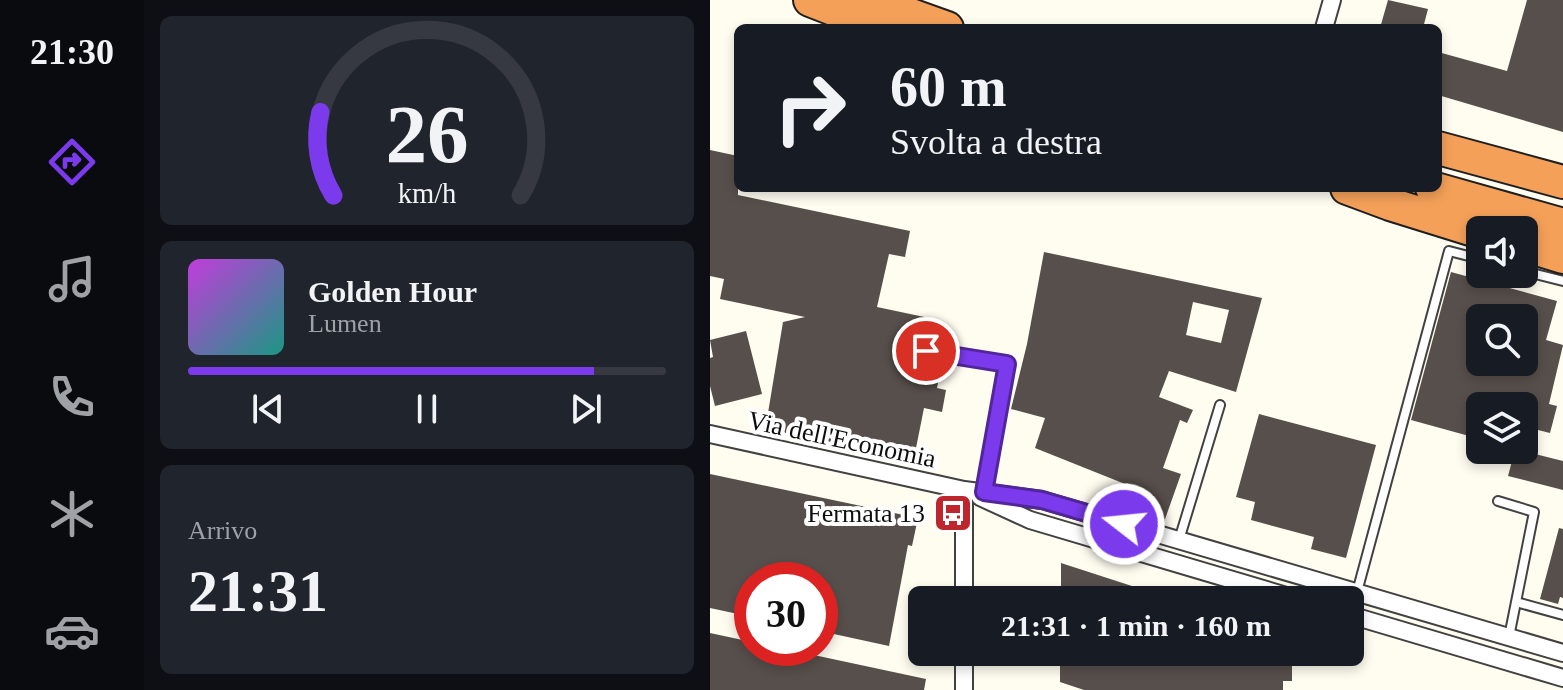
<!DOCTYPE html>
<html lang="it">
<meta charset="utf-8">
<style>
body{margin:0;font-family:"Times New Roman",serif;background:#20242c;color:#f1f3f6;height:100vh;display:flex;flex-direction:column;font-size:30px;white-space:nowrap}
*{box-sizing:border-box;margin:0}
p{font-size:26px;color:#9ea1a6}
.icon{flex:none;width:44px;height:44px;fill:none;stroke:currentColor;stroke-width:2;stroke-linecap:round;stroke-linejoin:round}
.map{position:relative;flex:1;overflow:hidden}
.details{display:flex;flex-direction:column;gap:16px;padding:16px;background:#0d0f14;width:566px}
.details>*{flex:none}
.top-card{position:absolute;left:24px;top:24px;width:708px;height:168px;border-radius:12px;box-shadow:0 4px 12px #0003;background:#171b24;color:#f1f3f6;overflow:hidden}
.fabs{position:absolute;left:756px;top:216px;display:grid;gap:16px}
.fabs a{display:grid;place-items:center;width:72px;height:72px;border-radius:12px;background:#171b24;box-shadow:0 4px 12px #0003;font-size:40px}
.speed{position:absolute;left:24px;top:562px;display:flex;gap:16px;font-size:40px;font-weight:700;text-align:center}
.speed>*{display:grid;place-content:center;width:104px;height:104px;border-radius:50%;background:#171b24;box-shadow:0 4px 12px #0003;line-height:1}
.speed .limit{border:12px solid #d22;background:#fff;color:#111}
.pin{position:absolute;display:grid;place-items:center;width:68px;height:68px;color:#fff;margin:-34px;border:4px solid #fff;border-radius:50%;box-shadow:0 2px 8px #0007}
.me{position:absolute;width:88px;margin:-44px;rotate:286deg;stroke-linejoin:round;filter:drop-shadow(0 0 6px #0008)}
.turn{display:flex;align-items:center;gap:28px;height:168px;padding:0 24px;font-size:36px}
.turn .icon{width:104px;height:104px;stroke-width:2.5}
.turn b{display:block;font-size:56px;line-height:68px}
.big{font-size:60px;font-weight:700;line-height:1.1}
.details .widget{flex:1;display:flex;flex-direction:column;justify-content:center;gap:12px;min-width:0;padding:0 28px;border-radius:12px;background:#20242c}
.details .dial{align-items:center;gap:0}
.dial svg{height:208px;overflow:visible;fill:none;stroke:#363941;stroke-width:7;stroke-linecap:round;text-anchor:middle}
.dial text{fill:#f1f3f6;stroke:none}
.song{display:flex;align-items:center;gap:24px}
.cover{width:96px;height:96px;border-radius:12px;background:linear-gradient(135deg,hsl(290 70% 55%),hsl(170 70% 35%))}
.played{height:8px;border-radius:4px;background:linear-gradient(90deg,#7c3aed 85%,#363941 85%)}
.keys{display:flex;justify-content:space-around;direction:ltr}
.trip{position:absolute;left:198px;top:586px;width:456px;height:80px;border-radius:12px;background:#171b24;box-shadow:0 4px 12px #0003;font-weight:700;line-height:80px;text-align:center}
main{display:flex;flex:1;min-height:0}
.tabs{display:flex;flex-direction:column;width:144px;justify-content:space-around;align-items:center;background:#090b0e;color:#9ea1a6}
.tabs .icon{width:56px;height:56px}
.tabs .on{color:#7c3aed}
.tabs b{font-size:36px;color:#f1f3f6}
.map>svg:first-child{display:block}
.building{fill:#574f4b;fill-rule:evenodd}
.lines{fill:none;stroke-linecap:round;stroke-linejoin:round}
.lane-casing{stroke:#414141;stroke-width:12}
.street-casing{stroke:#414141;stroke-width:20}
.highway-casing{stroke:#1f1f1f;stroke-width:36}
.lane{stroke:#fff;stroke-width:8}
.street{stroke:#fff;stroke-width:16}
.highway{stroke:#f4a059;stroke-width:32}
.route-casing{stroke:#51269a;stroke-width:20}
.route{stroke:#7c3aed;stroke-width:14}
.labels{text-anchor:middle;stroke-width:8;stroke-linejoin:round;paint-order:stroke}
.street-label{font-size:26px;fill:#0e0e0e;stroke:#fff}
.poi-label{font-size:26px;fill:#0e0e0e;stroke:#fff;text-anchor:end}
</style>
<main>
<nav class="tabs">
<b>21:30</b>
<svg class="icon on" aria-label="directions" viewBox="0 0 24 24"><path d="M12 3l9 9-9 9-9-9zM9 14v-3h6M13 9l2 2-2 2"/></svg>
<svg class="icon" aria-label="music" viewBox="0 0 24 24"><path d="M9 18V5l10-2v13"/><circle cx="6" cy="18" r="3"/><circle cx="16" cy="16" r="3"/></svg>
<svg class="icon" aria-label="phone" viewBox="0 0 24 24"><path d="M5 4h4l2 5-3 2q2 4 5 5l2-3 5 2v4C11 20 4 13 5 4z"/></svg>
<svg class="icon" aria-label="climate" viewBox="0 0 24 24"><path d="M12 3v18M4 7l16 10M4 17L20 7"/></svg>
<svg class="icon" aria-label="car" viewBox="0 0 24 24"><path d="M5 17H2v-5l4-1 3-4h7l3 4 3 1v5h-3M9 17h6M6 11h13"/><circle cx="7" cy="17" r="2"/><circle cx="17" cy="17" r="2"/></svg>
</nav>
<section class="details">
<div class="widget dial"><svg viewBox="0 0 100 80">
<path d="M14 69A42 42 0 1 1 86 69"/>
<path d="M14 69A42 42 0 0 1 9 37" stroke="#7c3aed"/>
<text x="50" y="56" font-size="32" font-weight="700">26</text>
<text x="50" y="72" font-size="11">km/h</text>
</svg></div>
<div class="widget">
<div class="song"><i class="cover"></i><div><b>Golden Hour</b><p>Lumen</p></div></div>
<div class="played"></div>
<div class="keys"><svg class="icon" aria-label="previous" viewBox="0 0 24 24"><path d="M18 5L8 12l10 7zM5 5v14"/></svg><svg class="icon" aria-label="pause" viewBox="0 0 24 24"><path d="M8 5v14M16 5v14"/></svg><svg class="icon" aria-label="next" viewBox="0 0 24 24"><path d="M6 5l10 7-10 7zM19 5v14"/></svg></div>
</div>
<div class="widget"><p>Arrivo</p><b class="big">21:31</b></div>
</section>
<div class="map">
<svg width="853" height="690" viewBox="0 0 853 690">
<rect width="100%" height="100%" fill="#fffcf0"/>
<path class="building" d="M 678,0 L 718,9 L 713,28 L 670,28 Z
M 817,0 L 853,0 L 853,132 L 728,95 L 728,52 L 797,71 Z
M 0,150 L 28,156 L 28,195 L 200,231 L 195,257 L 179,254 L 167,307 L 219,318 L 213,345 L 209,349 L 209,362 L 231,367 L 227,388 L 236,390 L 232,412 L 214,408 L 203,463 L 59,429 L 58,413 L 73,322 L 95,317 L 10,299 L 14,279 L 0,276 Z
M 334,252 L 552,298 L 526,392 L 459,371 L 449,397 L 483,410 L 477,423 L 470,420 L 453,468 L 471,474 L 454,522 L 422,510 L 428,491 L 420,488 L 420,486 L 325,448 L 335,418 L 301,409 L 317,344 ZM 483,302 L 519,310 L 511,343 L 476,335 Z
M 741,272 L 847,301 L 836,340 L 853,345 L 839,404 L 847,406 L 840,433 L 828,430 L 821,453 L 853,461 L 853,490 L 798,476 L 805,450 L 814,450 L 814,406 L 770,406 L 770,439 L 701,420 ZM 770,318 L 814,318 L 814,362 L 770,362 Z
M 36,331 L 52,394 L 5,406 L 0,386 L 0,358 L 3,357 L 0,340 Z
M 549,414 L 666,445 L 636,558 L 601,549 L 604,537 L 541,520 L 545,502 L 526,497 Z
M 0,474 L 208,518 L 202,546 L 198,545 L 179,646 L 110,631 L 110,580 L 42,580 L 42,617 L 0,608 Z
M 849,528 L 853,529 L 853,598 L 850,597 L 848,604 L 830,599 Z
M 351,563 L 425,587 L 425,600 L 351,600 Z
M 0,633 L 42,642 L 42,648 L 71,648 L 216,679 L 214,690 L 0,690 Z
M 350,652 L 527,652 L 527,655 L 539,656 L 539,660 L 582,660 L 582,681 L 573,681 L 573,690 L 374,690 L 350,682 Z"/>
<g class="lines">
<g class="lane-casing">
<path id="lane" d="M 814,271 L 853,281
M 216,351 L 297,364 L 274,492
M 788,501 L 824,512 L 799,637
M 469,540 L 510,405
M 647,592 L 739,251 L 770,259
M 806,602 L 853,615"/>
</g>
<g class="street-casing">
<path id="street" d="M 614,28 L 622,0
M 0,434 L 254,490 L 332,500 L 853,653
M 270,497 L 320,520 L 590,600
M 254,600 L 254,490
M 640,615 L 853,678
M 254,690 L 254,652"/>
</g>
<g class="highway-casing">
<path id="highway" d="M 100,0 L 172,28
M 159,0 L 237,28
M 728,148 L 853,182
M 637,188 L 680,204 L 770,232
M 722,188 L 853,225
M 814,245 L 853,257"/>
</g>
<use href="#lane" class="lane"/>
<use href="#street" class="street"/>
<use href="#highway" class="highway"/>
</g>
<g class="lines">
<g class="route-casing">
<path id="route" d="M 216,351 L 297,364 L 274,492 L 332,500 L 414,524"/>
</g>
<use href="#route" class="route"/>
</g>
<defs>
<g id="bus-square" transform="scale(2)"><rect x="-9" y="-9" width="18" height="18" rx="4" fill="#be262e" stroke="#fff"/><path d="M-5-6H5V4H4V6H2V4H-2V6H-4V4H-5ZM-3.5-4V0h7V-4ZM-3.5 1.2v1.5H-2V1.2ZM2 1.2v1.5H3.5V1.2Z" fill="#fff"/></g>
</defs>
<g fill-rule="evenodd">
<use href="#bus-square" x="243" y="513"/>
</g>
<g class="labels">
<g class="street-label">
<text transform="translate(132 439) rotate(12)" y="9">Via dell'Economia</text>
</g>
<g class="poi-label">
<text x="215" y="522">Fermata 13</text>
</g>
</g>
</svg>
<div class="fabs">
<a><svg class="icon" aria-label="sound" viewBox="0 0 24 24"><path d="M4 9h4l5-4v14l-5-4H4zM17 9q2 3 0 6"/></svg></a>
<a><svg class="icon" aria-label="search" viewBox="0 0 24 24"><circle cx="10" cy="10" r="6"/><path d="M15 15l6 6"/></svg></a>
<a><svg class="icon" aria-label="layers" viewBox="0 0 24 24"><path d="M12 4l9 5-9 5-9-5zM3 14l9 5 9-5"/></svg></a>
</div>
<div class="speed"><div class="limit">30</div></div>
<div class="pin" style="left:216px;top:351px;background:#d93025"><svg class="icon" aria-label="arrive" viewBox="0 0 24 24"><path d="M6 21V4h12l-3 4 3 4H6"/></svg></div>
<svg class="me" style="left:414px;top:524px" viewBox="-20 -20 40 40"><circle r="17" fill="#7c3aed" stroke="#fff" stroke-width="3"/><path d="M0-11L8 9 0 5-8 9z" fill="#fff"/></svg>
<div class="trip">21:31 · 1 min · 160 m</div>
<div class="top-card">
<div class="turn"><svg class="icon" aria-label="right" viewBox="0 0 24 24"><path d="M7 20v-9h11M14 6l5 5-5 5"/></svg><div><b>60 m</b>Svolta a destra</div></div>
</div>
</div>
</main>
